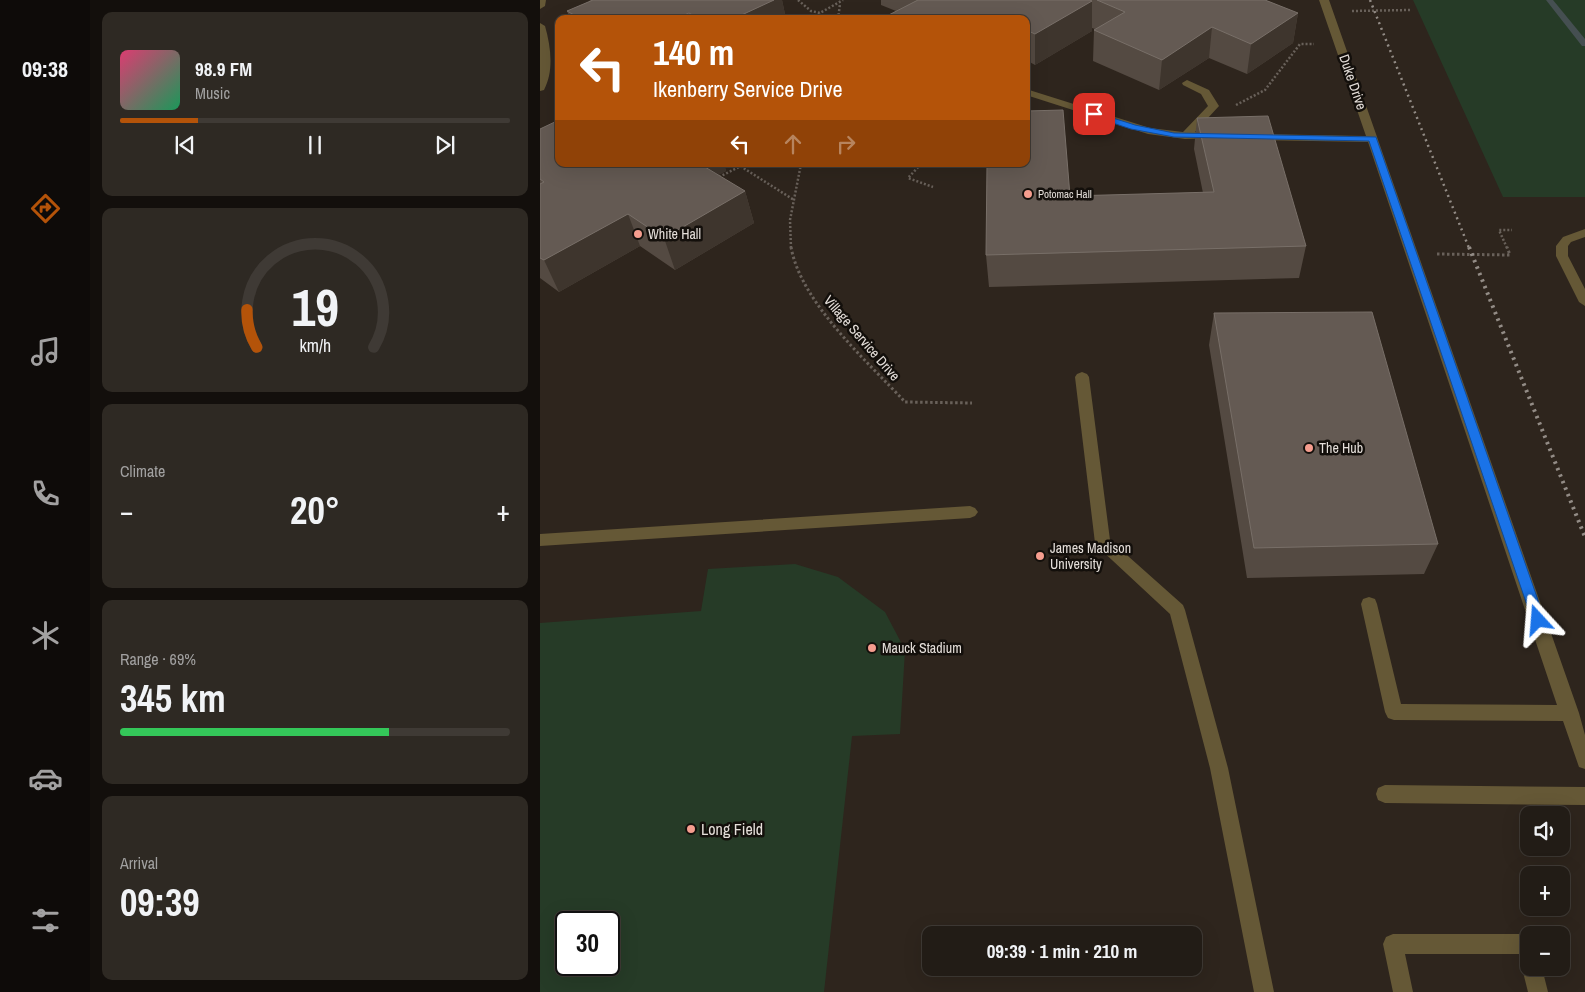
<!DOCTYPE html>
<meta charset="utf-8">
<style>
body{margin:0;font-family:"Archivo Narrow",sans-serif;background:#2e2923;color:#f1f3f6;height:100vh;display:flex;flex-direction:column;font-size:19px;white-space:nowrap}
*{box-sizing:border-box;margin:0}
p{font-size:16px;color:#a2a1a1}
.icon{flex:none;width:28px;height:28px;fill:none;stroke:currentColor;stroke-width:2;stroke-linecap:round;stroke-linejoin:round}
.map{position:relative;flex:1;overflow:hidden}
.details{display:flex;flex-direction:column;gap:12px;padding:12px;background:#130f0c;width:450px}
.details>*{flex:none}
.top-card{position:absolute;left:15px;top:15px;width:475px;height:152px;border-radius:10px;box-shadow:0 5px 20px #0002,0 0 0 1px #3f3a35;background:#b45309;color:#fff;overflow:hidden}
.buttons{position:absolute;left:980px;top:806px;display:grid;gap:10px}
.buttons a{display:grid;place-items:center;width:50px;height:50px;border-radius:10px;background:#221c16;box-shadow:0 5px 20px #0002,0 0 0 1px #3f3a35;font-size:25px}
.speed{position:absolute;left:15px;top:911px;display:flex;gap:10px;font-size:25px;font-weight:700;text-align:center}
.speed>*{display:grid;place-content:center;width:65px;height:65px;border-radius:50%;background:#221c16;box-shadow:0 5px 20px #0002,0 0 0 1px #3f3a35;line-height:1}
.speed .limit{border:2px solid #111;border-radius:8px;background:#fff;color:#111}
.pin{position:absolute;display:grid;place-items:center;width:42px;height:42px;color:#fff;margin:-21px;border-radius:10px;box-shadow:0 2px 8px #0006}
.me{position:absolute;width:55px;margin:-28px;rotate:341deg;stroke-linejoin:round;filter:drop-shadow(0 0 4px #0008)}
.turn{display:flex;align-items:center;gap:18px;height:105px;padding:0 15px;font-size:22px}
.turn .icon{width:65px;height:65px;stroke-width:2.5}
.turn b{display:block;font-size:35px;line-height:42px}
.lanes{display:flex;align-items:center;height:48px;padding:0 15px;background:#0003;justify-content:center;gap:25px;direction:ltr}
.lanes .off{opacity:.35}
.big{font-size:38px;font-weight:700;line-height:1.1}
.details .tile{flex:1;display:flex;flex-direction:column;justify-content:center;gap:8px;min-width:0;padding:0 18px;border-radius:10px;background:#2e2923}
.details .dial{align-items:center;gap:0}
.dial svg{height:130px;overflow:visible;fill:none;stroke:#3f3a35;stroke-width:7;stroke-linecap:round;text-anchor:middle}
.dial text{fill:#f1f3f6;stroke:none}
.song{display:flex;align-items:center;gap:15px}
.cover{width:60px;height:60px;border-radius:8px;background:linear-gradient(135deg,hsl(340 70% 55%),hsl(150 70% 35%))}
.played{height:5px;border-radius:2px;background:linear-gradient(90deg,#b45309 20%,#3f3a35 20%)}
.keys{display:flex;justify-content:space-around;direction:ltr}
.heat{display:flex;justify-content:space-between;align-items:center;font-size:28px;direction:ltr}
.charge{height:8px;border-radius:4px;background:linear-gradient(90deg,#34c759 69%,#3f3a35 0)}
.trip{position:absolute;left:382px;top:926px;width:280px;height:50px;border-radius:10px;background:#221c16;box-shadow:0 5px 20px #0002,0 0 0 1px #3f3a35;font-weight:700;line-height:50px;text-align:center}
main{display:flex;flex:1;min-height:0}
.dock{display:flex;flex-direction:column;width:90px;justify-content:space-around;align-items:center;background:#0e0b09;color:#a2a1a1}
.dock .icon{width:35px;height:35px}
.dock .current{color:#b45309}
.dock b{font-size:22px;color:#f1f3f6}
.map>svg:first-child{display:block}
.green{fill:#263b27;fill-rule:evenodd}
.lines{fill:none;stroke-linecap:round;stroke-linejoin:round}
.stream{fill:#454f51;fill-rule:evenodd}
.path-far1{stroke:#69615a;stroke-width:2.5;stroke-dasharray:2 2;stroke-linecap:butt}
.path{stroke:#69615a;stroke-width:3;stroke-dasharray:2.5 2.5;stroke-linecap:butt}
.minor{fill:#655836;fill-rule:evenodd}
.rail-far1{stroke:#938c86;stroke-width:2.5;stroke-dasharray:2 4;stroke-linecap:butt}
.rail{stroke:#938c86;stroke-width:4;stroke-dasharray:2.5 4.5;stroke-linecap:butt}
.wall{fill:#544a42}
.shaded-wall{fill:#3e352d}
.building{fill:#645a53;stroke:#786f68}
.route{fill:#1a73e8;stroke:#114b97}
.poi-dot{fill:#f59d8e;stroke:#130f0b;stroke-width:2}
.labels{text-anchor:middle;stroke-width:5;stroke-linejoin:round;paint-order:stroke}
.far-poi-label{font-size:11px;fill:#e5dfda;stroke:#130f0b;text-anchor:start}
.street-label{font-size:14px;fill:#e5dfda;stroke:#130f0b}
.poi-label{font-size:14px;fill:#e5dfda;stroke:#130f0b;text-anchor:start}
.near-poi-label{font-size:16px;fill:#e5dfda;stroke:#130f0b;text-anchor:start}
</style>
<main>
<nav class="dock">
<b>09:38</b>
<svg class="icon current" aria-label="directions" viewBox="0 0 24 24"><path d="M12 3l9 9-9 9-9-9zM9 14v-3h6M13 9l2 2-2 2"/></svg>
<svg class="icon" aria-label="music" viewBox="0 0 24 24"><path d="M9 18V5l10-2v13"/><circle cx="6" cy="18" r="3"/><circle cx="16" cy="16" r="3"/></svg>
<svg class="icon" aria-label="phone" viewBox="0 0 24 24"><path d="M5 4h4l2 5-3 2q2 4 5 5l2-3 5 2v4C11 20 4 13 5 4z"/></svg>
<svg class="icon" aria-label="climate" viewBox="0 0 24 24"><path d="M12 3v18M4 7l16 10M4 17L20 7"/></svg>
<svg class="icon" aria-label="car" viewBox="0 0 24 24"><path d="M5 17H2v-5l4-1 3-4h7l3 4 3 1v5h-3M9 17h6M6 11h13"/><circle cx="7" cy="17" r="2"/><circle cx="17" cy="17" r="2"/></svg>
<svg class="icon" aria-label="filters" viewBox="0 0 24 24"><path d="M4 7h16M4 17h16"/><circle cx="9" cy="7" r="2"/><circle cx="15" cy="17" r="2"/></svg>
</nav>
<section class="details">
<div class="tile">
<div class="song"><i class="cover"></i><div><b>98.9 FM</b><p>Music</p></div></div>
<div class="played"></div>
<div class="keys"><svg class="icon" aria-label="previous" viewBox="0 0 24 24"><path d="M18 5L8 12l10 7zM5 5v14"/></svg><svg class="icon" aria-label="pause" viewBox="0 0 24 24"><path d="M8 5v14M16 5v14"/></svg><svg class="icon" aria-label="next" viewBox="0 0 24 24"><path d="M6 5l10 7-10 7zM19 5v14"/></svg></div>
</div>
<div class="tile dial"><svg viewBox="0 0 100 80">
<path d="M14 69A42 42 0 1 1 86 69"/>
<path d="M14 69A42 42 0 0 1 8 46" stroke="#b45309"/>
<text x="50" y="56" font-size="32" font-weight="700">19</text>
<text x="50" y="72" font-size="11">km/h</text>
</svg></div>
<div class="tile"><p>Climate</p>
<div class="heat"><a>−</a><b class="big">20°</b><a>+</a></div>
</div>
<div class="tile"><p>Range · 69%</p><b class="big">345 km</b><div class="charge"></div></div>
<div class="tile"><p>Arrival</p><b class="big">09:39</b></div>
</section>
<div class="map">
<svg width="1045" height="992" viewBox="0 0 1045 992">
<rect width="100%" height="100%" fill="#2e251d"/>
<path class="green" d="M 873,0 L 1045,0 L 1045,197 L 963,197 Z
M 255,564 L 298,577 L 345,612 L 365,650 L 360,734 L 312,736 L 284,992 L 0,992 L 0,623 L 161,611 L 168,569 ZM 69,922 L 69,965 L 26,965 L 26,922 Z"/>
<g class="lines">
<path class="stream" d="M 1006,0 L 1013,0 L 1045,39 L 1045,46 L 1042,46 Z"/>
<path class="path-far1" d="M 258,0 L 271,11 L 280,13
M 812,11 L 871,10
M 278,19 L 280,13 L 303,0
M 298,19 L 300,4
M 696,105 L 725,90 L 760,44 L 774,44
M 197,164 L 254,200
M 381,164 L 368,178 L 393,187
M 179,177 L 205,164
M 251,248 L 250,220 L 261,164
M 967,248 L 959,230 L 972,230"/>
<path class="path" d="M 251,247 C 261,303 327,361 365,402 L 432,403
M 897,254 L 970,255 L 967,247"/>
<path class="minor" d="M 0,0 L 6,0 L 5,6 L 0,9 Z
M 779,0 L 789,0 L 1039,713 L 1045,735 L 1045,769 L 1039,767 L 1023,721 L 854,720 L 848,718 L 845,712 L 821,604 L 823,599 L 829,597 L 835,599 L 837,604 L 861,704 L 1017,705 L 828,142 L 714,140 L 709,137 L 714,134 L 826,136 Z
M 0,23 L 5,26 C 11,47 14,71 4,90 L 0,91 Z
M 647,80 L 669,90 L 679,106 L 655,132 L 676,133 L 681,136 L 680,138 L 645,139 L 608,134 L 486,95 L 486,89 L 610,128 L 643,132 L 668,106 L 661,94 L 643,85 L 642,83 Z
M 1045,229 L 1045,237 L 1031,242 L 1028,246 L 1028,256 L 1045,289 L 1045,306 L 1039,302 L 1016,256 L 1016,246 L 1023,237 Z
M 542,372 L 547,374 L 549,377 L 570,540 L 643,605 L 645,610 L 688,768 L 734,992 L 714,992 L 670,768 L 630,614 L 558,547 L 555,543 L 535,377 L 537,374 Z
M 430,506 L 435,508 L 438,512 L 435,516 L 430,518 L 0,546 L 0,534 Z
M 845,785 L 1045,787 L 1045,805 L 845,803 L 838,800 L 836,794 L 838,788 Z
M 853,934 L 986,934 L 989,935 L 989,968 L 1002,968 L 1008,992 L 988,992 L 982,968 L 984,963 L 979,954 L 865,954 L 873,992 L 853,992 L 843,944 L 846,937 Z"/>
<path class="rail-far1" d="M 830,0 L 929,248"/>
<path class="rail" d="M 929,247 L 1045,537"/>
</g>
<path class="wall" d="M 49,0 L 242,0 L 246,19 L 30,19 L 27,11 L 51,1 Z
M 341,0 L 725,0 L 758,13 L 753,43 L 707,74 L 669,58 L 619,90 L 553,61 L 554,30 L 555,29 L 552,28 L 552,31 L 495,65 L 486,60 L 486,19 L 341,19 L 356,11 L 341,5 Z
M 657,118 L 766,246 L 759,278 L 449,287 L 446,255 L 530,196 L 663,193 L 654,149 Z
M 0,129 L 19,164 L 184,164 L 186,171 L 178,175 L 205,191 L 214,223 L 135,270 L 100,246 L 19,292 L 0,278 Z
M 674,313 L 898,544 L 884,574 L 707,578 L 669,345 Z"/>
<path class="shaded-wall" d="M 234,0 L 242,0 L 246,19 L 193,19 Z
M 552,1 L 552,31 L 495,65 L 495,34 Z
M 149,13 L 150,19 L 135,19 Z
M 758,13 L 753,43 L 707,74 L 711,44 Z
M 672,27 L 669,58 L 619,90 L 622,60 Z
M 149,164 L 184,164 L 186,171 L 156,187 Z
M 205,191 L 214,223 L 135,270 L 124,238 Z
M 88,214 L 100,246 L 19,292 L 4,260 Z"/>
<path class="building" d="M 53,0 L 234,0 L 193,19 L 160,19 L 149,13 L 135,19 L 41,19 L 27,11 Z
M 378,0 L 550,0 L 552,1 L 495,34 L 486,30 L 486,19 L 460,19 L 456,17 L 453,19 L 341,19 Z
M 557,0 L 725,0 L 758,13 L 711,44 L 672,27 L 622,60 L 554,30 L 585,12 Z
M 523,110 L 530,196 L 674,192 L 657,118 L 728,116 L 766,246 L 446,255 L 447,164 L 486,164 L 486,111 Z
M 19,120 L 19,164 L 160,164 L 205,191 L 124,238 L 88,214 L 4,260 L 0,258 L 0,184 L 4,182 L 0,179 L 0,129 Z
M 832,312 L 898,544 L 714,548 L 674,313 Z"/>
<path class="route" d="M 554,112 L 595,125 L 634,133 L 836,137 L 1005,620 L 1003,624 L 998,626 L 994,624 L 992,620 L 829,141 L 634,137 L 591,129 L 551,116 L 551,113 Z"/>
<g class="poi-dot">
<circle cx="488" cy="194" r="5"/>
<circle cx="98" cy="234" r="5"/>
<circle cx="769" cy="448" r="5"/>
<circle cx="500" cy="556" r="5"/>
<circle cx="332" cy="648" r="5"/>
<circle cx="151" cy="829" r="5"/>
</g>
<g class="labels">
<g class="far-poi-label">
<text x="498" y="198">Potomac Hall</text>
</g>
<g class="street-label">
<text transform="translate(813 82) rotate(71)" y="5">Duke Drive</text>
<text transform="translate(322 338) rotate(49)" y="5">Village Service Drive</text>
</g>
<g class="poi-label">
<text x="108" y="239">White Hall</text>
<text x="779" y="453">The Hub</text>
<text x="510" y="553">James Madison<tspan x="510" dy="16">University</tspan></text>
<text x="342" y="653">Mauck Stadium</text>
</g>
<g class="near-poi-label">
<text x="161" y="835">Long Field</text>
</g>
</g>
</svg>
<div class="buttons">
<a><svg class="icon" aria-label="sound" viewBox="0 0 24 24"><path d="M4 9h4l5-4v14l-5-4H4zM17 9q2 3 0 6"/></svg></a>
<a>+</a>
<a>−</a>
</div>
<div class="speed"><div class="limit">30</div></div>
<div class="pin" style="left:554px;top:114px;background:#d93025"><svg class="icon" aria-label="arrive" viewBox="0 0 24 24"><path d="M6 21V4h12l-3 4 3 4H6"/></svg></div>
<svg class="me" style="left:998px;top:620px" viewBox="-20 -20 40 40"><path d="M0-17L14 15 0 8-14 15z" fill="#1a73e8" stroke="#fff" stroke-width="4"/></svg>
<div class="trip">09:39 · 1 min · 210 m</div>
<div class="top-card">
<div class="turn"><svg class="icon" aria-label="left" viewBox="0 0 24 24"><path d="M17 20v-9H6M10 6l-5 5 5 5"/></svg><div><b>140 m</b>Ikenberry Service Drive</div></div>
<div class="lanes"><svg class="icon" aria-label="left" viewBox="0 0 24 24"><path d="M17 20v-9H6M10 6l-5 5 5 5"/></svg><svg class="icon off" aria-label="ahead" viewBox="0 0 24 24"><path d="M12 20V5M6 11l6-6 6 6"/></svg><svg class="icon off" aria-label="right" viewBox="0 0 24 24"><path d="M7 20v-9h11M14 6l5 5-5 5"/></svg></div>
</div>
</div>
</main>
